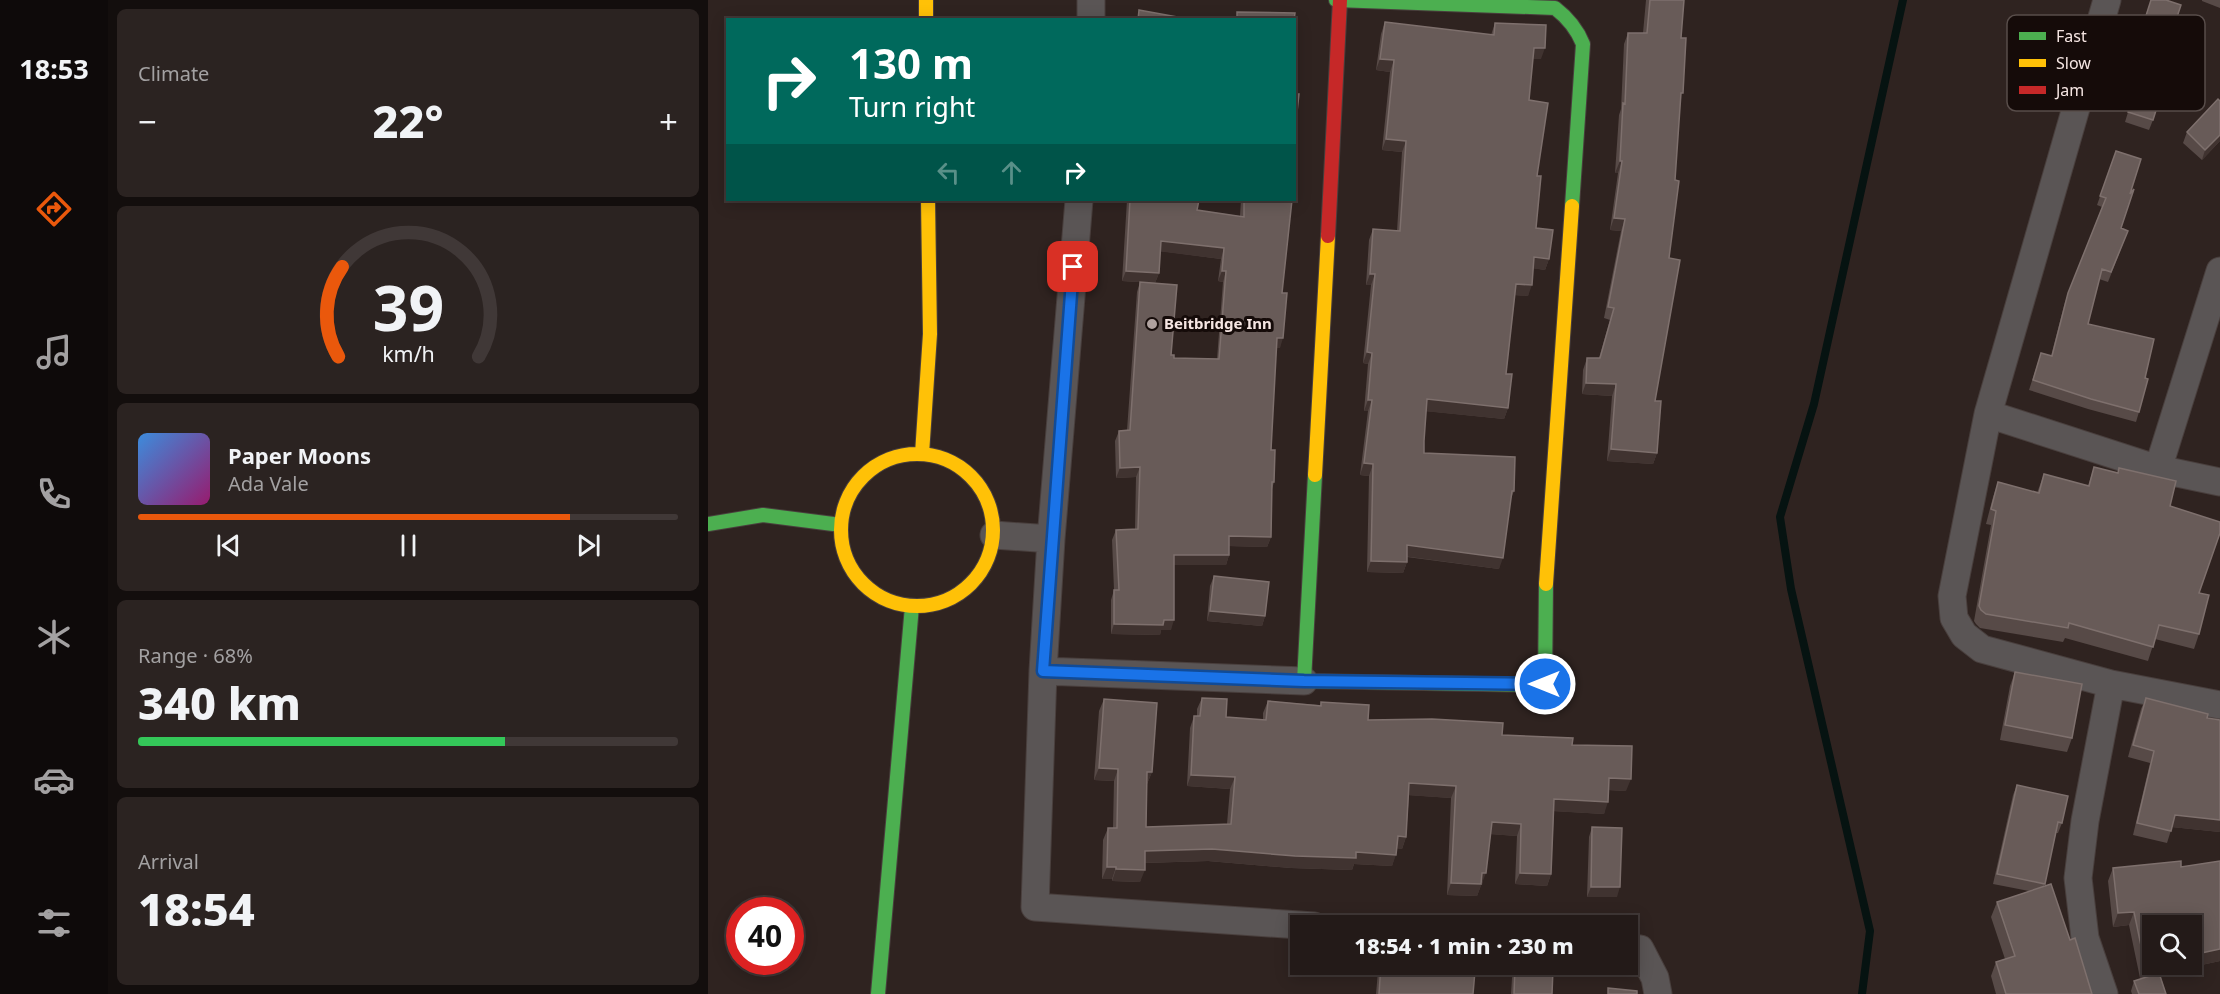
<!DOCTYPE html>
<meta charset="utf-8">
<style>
body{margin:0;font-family:"Noto Sans",sans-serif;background:#2b2321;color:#f1f3f6;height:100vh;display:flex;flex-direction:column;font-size:22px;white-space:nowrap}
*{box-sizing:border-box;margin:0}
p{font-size:20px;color:#a3a1a2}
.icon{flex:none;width:33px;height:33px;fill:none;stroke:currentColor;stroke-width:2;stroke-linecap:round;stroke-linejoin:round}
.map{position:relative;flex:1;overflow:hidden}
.details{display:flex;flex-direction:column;gap:9px;padding:9px;background:#130e0d;width:600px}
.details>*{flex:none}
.banner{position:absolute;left:18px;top:18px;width:570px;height:183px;border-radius:0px;box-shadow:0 3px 15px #0003,0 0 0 2px #403837;background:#00695c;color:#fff;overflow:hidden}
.tools{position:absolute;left:1434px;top:915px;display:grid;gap:12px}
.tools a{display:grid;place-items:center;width:60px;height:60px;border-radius:0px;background:#231a18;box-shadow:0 3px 15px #0003,0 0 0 2px #403837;font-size:30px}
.speed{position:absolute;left:18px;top:897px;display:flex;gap:12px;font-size:30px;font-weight:700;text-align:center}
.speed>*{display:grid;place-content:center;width:78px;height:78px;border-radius:50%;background:#231a18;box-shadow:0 3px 15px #0003,0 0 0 2px #403837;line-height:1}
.speed .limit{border:9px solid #d22;background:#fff;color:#111}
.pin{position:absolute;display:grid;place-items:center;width:51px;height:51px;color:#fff;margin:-26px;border-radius:12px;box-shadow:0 3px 9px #0006}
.me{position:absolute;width:66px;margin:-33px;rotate:270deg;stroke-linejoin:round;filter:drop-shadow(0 0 4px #0008)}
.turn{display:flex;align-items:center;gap:21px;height:126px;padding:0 24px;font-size:27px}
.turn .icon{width:78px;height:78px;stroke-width:2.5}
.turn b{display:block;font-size:42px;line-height:51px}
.lanes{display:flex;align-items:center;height:57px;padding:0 24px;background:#0003;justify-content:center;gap:30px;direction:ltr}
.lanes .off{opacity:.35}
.big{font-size:45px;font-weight:800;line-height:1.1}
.details .tile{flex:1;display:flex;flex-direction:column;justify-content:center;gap:9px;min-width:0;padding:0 21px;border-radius:9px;background:#2b2321}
.details .dial{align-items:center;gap:0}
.dial svg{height:156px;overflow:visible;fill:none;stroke:#403837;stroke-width:7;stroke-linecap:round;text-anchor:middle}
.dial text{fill:#f1f3f6;stroke:none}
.song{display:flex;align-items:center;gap:18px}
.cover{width:72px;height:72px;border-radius:9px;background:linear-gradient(135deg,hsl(210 70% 55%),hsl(320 70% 35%))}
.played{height:6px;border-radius:3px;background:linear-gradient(90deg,#ea580c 80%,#403837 80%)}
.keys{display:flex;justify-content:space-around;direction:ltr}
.heat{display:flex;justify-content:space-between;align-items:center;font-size:33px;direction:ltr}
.charge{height:9px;border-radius:4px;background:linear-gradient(90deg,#34c759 68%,#403837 0)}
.trip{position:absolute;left:582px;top:915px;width:348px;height:60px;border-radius:0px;background:#231a18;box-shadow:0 3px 15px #0003,0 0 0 2px #403837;font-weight:800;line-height:60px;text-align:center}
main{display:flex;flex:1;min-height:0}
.tabs{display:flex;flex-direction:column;width:108px;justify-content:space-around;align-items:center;background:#0e0a0a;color:#a3a1a2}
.tabs .icon{width:42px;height:42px}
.tabs .on{color:#ea580c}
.tabs b{font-size:27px;color:#f1f3f6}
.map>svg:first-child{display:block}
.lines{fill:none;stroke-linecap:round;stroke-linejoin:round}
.stream{stroke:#061311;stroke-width:8}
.street-casing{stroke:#493f3d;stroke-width:29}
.fast-casing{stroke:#493f3d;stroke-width:16}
.slow-casing{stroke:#493f3d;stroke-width:16}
.jam-casing{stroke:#493f3d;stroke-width:16}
.street{stroke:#5a5555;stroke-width:27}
.fast{stroke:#4caf50;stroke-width:14}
.slow{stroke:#ffc107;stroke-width:14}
.jam{stroke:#c62828;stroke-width:14}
.wall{fill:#574a47}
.shaded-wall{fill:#403330}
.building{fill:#685b58;stroke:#7e706d;stroke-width:1.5}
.route-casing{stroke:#114b97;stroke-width:15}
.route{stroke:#1a73e8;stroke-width:10}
.poi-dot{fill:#b0a29f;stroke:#150b09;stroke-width:2}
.labels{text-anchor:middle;stroke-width:6;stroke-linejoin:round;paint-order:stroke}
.poi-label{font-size:15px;font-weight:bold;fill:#f6e6e3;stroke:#150b09;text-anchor:start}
.key{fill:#150b09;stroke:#584d4a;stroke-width:1.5}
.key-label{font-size:16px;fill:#f6e6e3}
</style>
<main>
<nav class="tabs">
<b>18:53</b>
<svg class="icon on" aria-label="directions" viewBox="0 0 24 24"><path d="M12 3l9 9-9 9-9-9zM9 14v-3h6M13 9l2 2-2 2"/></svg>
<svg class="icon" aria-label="music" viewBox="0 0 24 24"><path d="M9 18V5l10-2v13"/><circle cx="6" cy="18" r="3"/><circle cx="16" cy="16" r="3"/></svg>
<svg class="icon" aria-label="phone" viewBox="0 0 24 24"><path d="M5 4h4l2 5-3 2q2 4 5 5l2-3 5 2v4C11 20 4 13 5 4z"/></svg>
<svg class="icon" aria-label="climate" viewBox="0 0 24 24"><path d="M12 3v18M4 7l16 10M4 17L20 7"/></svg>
<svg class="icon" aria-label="car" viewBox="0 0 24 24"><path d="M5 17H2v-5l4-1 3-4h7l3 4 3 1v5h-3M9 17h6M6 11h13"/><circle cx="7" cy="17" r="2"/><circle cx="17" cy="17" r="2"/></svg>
<svg class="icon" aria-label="filters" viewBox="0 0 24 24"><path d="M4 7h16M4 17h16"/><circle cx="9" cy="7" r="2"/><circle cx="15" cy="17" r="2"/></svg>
</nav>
<section class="details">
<div class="tile"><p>Climate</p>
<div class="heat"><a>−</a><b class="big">22°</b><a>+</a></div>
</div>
<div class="tile dial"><svg viewBox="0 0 100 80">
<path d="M14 69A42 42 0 1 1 86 69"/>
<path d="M14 69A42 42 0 0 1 16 23" stroke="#ea580c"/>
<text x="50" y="56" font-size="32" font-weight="700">39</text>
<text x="50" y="72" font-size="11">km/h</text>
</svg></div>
<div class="tile">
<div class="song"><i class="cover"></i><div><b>Paper Moons</b><p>Ada Vale</p></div></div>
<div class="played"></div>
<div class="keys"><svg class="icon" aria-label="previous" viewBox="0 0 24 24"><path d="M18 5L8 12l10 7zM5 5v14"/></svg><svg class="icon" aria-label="pause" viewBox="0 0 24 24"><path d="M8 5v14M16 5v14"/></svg><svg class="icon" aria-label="next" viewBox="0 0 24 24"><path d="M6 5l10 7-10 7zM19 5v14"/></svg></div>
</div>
<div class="tile"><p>Range · 68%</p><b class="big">340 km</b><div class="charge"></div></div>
<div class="tile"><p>Arrival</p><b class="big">18:54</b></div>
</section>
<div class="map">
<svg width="1512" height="994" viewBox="0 0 1512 994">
<rect width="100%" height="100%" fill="#2f2320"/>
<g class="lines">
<path class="stream" d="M 1154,994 L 1162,931 L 1083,589 L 1072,517 L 1106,404 L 1195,0"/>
<g class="street-casing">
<path id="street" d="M 1399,0 L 1280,414 L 1450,469 L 1512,482
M 383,20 L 383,0
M 371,200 L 343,539 L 335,671 L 327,907 L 606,926
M 1280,414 L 1244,596 L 1246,618 L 1256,635 L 1274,649 L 1403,684 L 1512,705
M 1450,469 L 1512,271
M 286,535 L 343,539
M 335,671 L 596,681
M 920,948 L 932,949 L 947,978 L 950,994
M 1396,994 L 1377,938 L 1370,878 L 1377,821 L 1403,684"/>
</g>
<g class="fast-casing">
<path id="fast" d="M 628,0 L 847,8 C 860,18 869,29 875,44 L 864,206
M 607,475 L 596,681 L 837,685 L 838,584
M 0,524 L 55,515 L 133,525
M 170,994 L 204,606"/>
</g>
<g class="slow-casing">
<path id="slow" d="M 218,0 L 218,20
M133 530a76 76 0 1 1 152 0a76 76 0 1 1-152 0Z
M 214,454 L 222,334 L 220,200
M 607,475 L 620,236
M 838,584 L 864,206"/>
</g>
<g class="jam-casing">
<path id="jam" d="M 620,236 L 632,0"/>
</g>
<use href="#street" class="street"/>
<use href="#fast" class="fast"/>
<use href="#slow" class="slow"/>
<use href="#jam" class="jam"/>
</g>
<path class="wall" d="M 938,0 L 976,0 L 973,38 L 972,101 L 961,258 L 947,401 L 949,453 L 945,464 L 899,461 L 904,396 L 874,394 L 875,370 L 879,358 L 891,358 L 902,320 L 896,318 L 913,231 L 902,230 L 910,173 L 907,173 L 911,115 L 913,109 L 916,44 L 920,33 L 935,33 Z
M 1443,0 L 1473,5 L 1451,69 L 1423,60 Z
M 1494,0 L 1512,0 L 1512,8 L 1494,1 Z
M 677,22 L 783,35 L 787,23 L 833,59 L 825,59 L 821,100 L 829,176 L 828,228 L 841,259 L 837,270 L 825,268 L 820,296 L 807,295 L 798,374 L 800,408 L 796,419 L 718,411 L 716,441 L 716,453 L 806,491 L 802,501 L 791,569 L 699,557 L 699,562 L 695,573 L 659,572 L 661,476 L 652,475 L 660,411 L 656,411 L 660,364 L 655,363 L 663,285 L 658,285 L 661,240 L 665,229 L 689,231 L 694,152 L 674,150 L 682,72 L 668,70 L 673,34 Z
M 1430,80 L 1445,120 L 1441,130 L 1417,122 Z
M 1479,132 L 1512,141 L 1494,160 L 1475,143 Z
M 1408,151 L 1422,194 L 1413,228 L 1420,231 L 1400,282 L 1391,279 L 1380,324 L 1437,378 L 1431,412 L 1428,422 L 1380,409 L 1321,390 L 1330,362 L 1343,356 L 1357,302 L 1394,207 L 1389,205 Z
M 419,200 L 491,200 L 489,210 L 532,216 L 533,200 L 584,200 L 574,293 L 572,348 L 568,348 L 563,450 L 566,482 L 564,489 L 563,537 L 559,547 L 521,546 L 521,555 L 518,565 L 466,565 L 463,630 L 453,630 L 452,635 L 403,634 L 403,600 L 406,590 L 404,540 L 408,530 L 427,529 L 428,477 L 408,478 L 407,441 L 411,431 L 419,430 L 429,292 L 432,282 L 463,355 L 466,358 L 509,359 L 515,282 L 510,281 L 513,259 L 452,251 L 451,273 L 447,283 L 414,281 Z
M 1386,467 L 1410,473 L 1411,468 L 1462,506 L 1491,593 L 1491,634 L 1486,649 L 1447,639 L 1440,661 L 1357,638 L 1355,642 L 1272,628 L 1268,624 L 1266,621 L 1283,525 L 1278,524 L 1285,497 L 1290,482 L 1329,493 L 1336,474 L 1380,486 Z
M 506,576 L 557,616 L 554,626 L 499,621 L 502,586 Z
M 1307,672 L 1364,738 L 1359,752 L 1292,740 L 1302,686 Z
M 494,698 L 518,717 L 555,720 L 555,713 L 560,701 L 612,705 L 613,702 L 660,720 L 794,735 L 864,745 L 918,791 L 901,790 L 896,814 L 846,811 L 843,874 L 839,886 L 807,884 L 809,836 L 783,834 L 774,885 L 773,885 L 769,896 L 739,895 L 743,798 L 701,795 L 698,837 L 694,849 L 689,848 L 684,866 L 646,864 L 644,870 L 583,868 L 500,861 L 437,863 L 432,882 L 404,881 L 404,879 L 394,879 L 395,840 L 400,828 L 405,828 L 406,781 L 386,780 L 391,711 L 396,699 L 444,772 L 439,784 L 438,827 L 519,824 L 522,789 L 479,786 L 482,728 L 486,716 L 489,716 L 489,709 Z
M 1438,698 L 1499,718 L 1512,832 L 1464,827 L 1459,843 L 1425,835 L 1442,763 L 1420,757 L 1433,709 Z
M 1309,785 L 1354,823 L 1350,833 L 1348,833 L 1336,886 L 1362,940 L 1384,994 L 1288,994 L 1283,976 L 1288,962 L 1297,959 L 1283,917 L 1289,902 L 1321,891 L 1285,884 L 1305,795 Z
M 884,827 L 909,897 L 879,897 L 881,837 Z
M 1512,861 L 1512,961 L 1452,974 L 1458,994 L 1424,994 L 1423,991 L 1426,981 L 1439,977 L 1432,978 L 1421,925 L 1405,927 L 1400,881 L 1405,868 L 1473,867 Z
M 672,964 L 706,964 L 765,994 L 668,994 L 670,971 Z
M 807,967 L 844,994 L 803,994 L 804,978 Z"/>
<path class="shaded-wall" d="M 826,48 L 837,48 L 833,59 L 822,59 Z
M 672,59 L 686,60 L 682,72 L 668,70 Z
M 1512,135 L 1512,141 L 1494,160 L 1497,150 Z
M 678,139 L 698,141 L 694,152 L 674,150 Z
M 912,161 L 914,161 L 910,173 L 907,173 Z
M 906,218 L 917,219 L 913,231 L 902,230 Z
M 453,241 L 516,248 L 513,259 L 449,251 Z
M 826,257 L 841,259 L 837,270 L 822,268 Z
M 418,271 L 451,273 L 447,283 L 414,281 Z
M 514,271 L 518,271 L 515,282 L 510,281 Z
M 662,274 L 667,274 L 663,285 L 658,285 Z
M 808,284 L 824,285 L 820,296 L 804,295 Z
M 569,338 L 575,338 L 572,348 L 565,348 Z
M 659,352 L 664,353 L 660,364 L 655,363 Z
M 878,383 L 908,384 L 904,396 L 874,394 Z
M 719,399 L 800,408 L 796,419 L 715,411 Z
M 660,400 L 664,400 L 660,411 L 656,411 Z
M 903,449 L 949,453 L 945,464 L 899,461 Z
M 656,463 L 665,464 L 661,476 L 652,475 Z
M 432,467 L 428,477 L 408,478 L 412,468 Z
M 521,536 L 563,537 L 559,547 L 518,546 Z
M 699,545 L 795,558 L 791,569 L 695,556 Z
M 466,555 L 521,555 L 518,565 L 463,565 Z
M 663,561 L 699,562 L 695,573 L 659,572 Z
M 502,611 L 557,616 L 554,626 L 499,621 Z
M 456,620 L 466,620 L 463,630 L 453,630 L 452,635 L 403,634 L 406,624 Z
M 391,768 L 410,769 L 406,781 L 386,780 Z
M 439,772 L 444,772 L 439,784 L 435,783 Z
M 483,775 L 527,777 L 522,789 L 479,786 Z
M 901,778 L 923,779 L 918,791 L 897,790 Z
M 701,783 L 748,786 L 743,798 L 697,795 Z
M 846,799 L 900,802 L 896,814 L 842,811 Z
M 1467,815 L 1512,820 L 1512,832 L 1463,827 Z
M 784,822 L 813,824 L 809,836 L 780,834 Z
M 690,836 L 698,837 L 694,849 L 685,848 Z
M 504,849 L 648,852 L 688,855 L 684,866 L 646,864 L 644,870 L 583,868 L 500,861 L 433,863 L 437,851 Z
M 399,867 L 408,867 L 404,879 L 394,879 Z
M 408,869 L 437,870 L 432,882 L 404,881 Z
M 774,873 L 778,873 L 769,896 L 739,895 L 743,883 Z
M 812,873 L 843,874 L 839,886 L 807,884 Z
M 883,887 L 912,887 L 909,897 L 879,897 Z
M 1426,912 L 1421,925 L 1405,927 L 1410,913 Z
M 1512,949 L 1512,961 L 1432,978 L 1437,965 L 1444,963 L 1444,964 L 1484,964 L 1484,955 Z"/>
<path class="building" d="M 942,0 L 976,0 L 973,38 L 978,38 L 975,93 L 973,93 L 967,180 L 971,181 L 961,258 L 972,260 L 947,401 L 953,401 L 949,453 L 903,449 L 908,384 L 878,383 L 879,358 L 892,358 L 906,308 L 900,307 L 917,219 L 906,218 L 914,161 L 912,161 L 915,103 L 917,104 L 920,33 L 939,33 Z
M 1443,0 L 1458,0 L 1473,5 L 1455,59 L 1427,50 Z
M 431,10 L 486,20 L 430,20 Z
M 529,12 L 587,13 L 586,20 L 529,20 Z
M 677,22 L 786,35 L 787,23 L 838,25 L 837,48 L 826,48 L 821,100 L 840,103 L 829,176 L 833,176 L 828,228 L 845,230 L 841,259 L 826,257 L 824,285 L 808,284 L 798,374 L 804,374 L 800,408 L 719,399 L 716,441 L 716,453 L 807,457 L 806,491 L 804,491 L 795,558 L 699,545 L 699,562 L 663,561 L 665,464 L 656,463 L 664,400 L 660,400 L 664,353 L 659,352 L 667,274 L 662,274 L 665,229 L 692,231 L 698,141 L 678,139 L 686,60 L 672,59 Z
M 1430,80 L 1455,88 L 1445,120 L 1420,112 Z
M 586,94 L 591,94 L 586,139 Z
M 1510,99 L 1512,101 L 1512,135 L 1497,150 L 1479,132 Z
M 1408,151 L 1433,159 L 1422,194 L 1426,189 L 1413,228 L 1420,231 L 1403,272 L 1394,269 L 1380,324 L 1446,339 L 1437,378 L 1440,379 L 1431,412 L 1383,399 L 1325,380 L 1333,353 L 1344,356 L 1360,293 L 1398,198 L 1392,196 Z
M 422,200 L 491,200 L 489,210 L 536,217 L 536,200 L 584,200 L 574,293 L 579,293 L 575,338 L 569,338 L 563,450 L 567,450 L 566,482 L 564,482 L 563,537 L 521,536 L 521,555 L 466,555 L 466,620 L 456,620 L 455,625 L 406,624 L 406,590 L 411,590 L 408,530 L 430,529 L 432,467 L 412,468 L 411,431 L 422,430 L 432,282 L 469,285 L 463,355 L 466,355 L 466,358 L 511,359 L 518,271 L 514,271 L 516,248 L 453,241 L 451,273 L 418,271 Z
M 1386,467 L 1410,473 L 1411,468 L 1468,481 L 1462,506 L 1512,522 L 1512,533 L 1491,593 L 1501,595 L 1491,634 L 1451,625 L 1445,647 L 1361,623 L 1360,628 L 1278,614 L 1273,610 L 1271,606 L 1288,511 L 1283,509 L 1290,482 L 1331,493 L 1336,474 L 1381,486 Z
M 506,576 L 561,582 L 557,616 L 502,611 Z
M 1307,672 L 1374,684 L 1364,738 L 1297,725 Z
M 494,698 L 519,699 L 518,717 L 558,720 L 560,701 L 613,706 L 613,702 L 661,705 L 660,720 L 724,719 L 795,723 L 794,735 L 865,738 L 864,745 L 924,746 L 923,779 L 901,778 L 900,802 L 846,799 L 843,874 L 812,873 L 813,824 L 784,822 L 778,873 L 774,873 L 773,884 L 743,883 L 748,786 L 701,783 L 698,837 L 690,836 L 688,855 L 648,852 L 648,858 L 587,856 L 504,849 L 437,851 L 437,870 L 408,869 L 408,867 L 399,867 L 400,828 L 409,828 L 410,769 L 391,768 L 396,699 L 449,703 L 444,772 L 439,772 L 438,827 L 523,824 L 527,777 L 483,775 L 486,716 L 492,716 Z
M 1438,698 L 1500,714 L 1499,718 L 1512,720 L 1512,820 L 1467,815 L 1463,831 L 1429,823 L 1446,751 L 1425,745 Z
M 1309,785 L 1360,796 L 1354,823 L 1350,822 L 1337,884 L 1289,874 Z
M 884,827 L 914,828 L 912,887 L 883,887 Z
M 1473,861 L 1473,867 L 1512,861 L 1512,949 L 1484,955 L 1484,926 L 1444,926 L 1444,963 L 1437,965 L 1426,912 L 1410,913 L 1405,868 Z
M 1343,884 L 1362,940 L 1367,938 L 1384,994 L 1298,994 L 1288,962 L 1307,956 L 1289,902 Z
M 673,964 L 706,964 L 767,971 L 765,994 L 671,994 Z
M 807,967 L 845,969 L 844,994 L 806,994 Z
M 1451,973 L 1458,994 L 1431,994 L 1426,981 Z
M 900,988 L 929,991 L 929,994 L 900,994 Z"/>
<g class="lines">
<g class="route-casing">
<path id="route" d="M 365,267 L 335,671 L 596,681 L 837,684"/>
</g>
<use href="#route" class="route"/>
</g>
<circle class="poi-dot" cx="444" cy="324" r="6"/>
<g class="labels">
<g class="poi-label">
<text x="456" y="329">Beitbridge Inn</text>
</g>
</g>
<rect x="1299" y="15" width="198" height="96" rx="9" class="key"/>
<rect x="1311" y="32" width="27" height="8" fill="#4caf50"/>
<rect x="1311" y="59" width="27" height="8" fill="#ffc107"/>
<rect x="1311" y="86" width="27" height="8" fill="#c62828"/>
<g class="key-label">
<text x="1348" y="42">Fast</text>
<text x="1348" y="69">Slow</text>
<text x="1348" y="96">Jam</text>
</g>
</svg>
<div class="tools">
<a><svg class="icon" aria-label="search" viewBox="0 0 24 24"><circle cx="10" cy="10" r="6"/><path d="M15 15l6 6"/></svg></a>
</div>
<div class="speed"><div class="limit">40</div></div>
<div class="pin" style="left:365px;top:267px;background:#d93025"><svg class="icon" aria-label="arrive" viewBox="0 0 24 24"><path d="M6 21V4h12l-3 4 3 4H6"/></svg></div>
<svg class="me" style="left:837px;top:684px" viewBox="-20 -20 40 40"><circle r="17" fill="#1a73e8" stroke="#fff" stroke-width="3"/><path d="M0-11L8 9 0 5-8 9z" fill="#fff"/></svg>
<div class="trip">18:54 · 1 min · 230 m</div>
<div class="banner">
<div class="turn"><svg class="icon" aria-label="right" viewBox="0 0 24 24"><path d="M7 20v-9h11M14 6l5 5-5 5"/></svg><div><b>130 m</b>Turn right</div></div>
<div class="lanes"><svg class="icon off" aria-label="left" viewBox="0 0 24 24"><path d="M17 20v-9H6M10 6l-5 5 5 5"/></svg><svg class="icon off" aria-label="ahead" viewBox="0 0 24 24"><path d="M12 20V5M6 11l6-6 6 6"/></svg><svg class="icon" aria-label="right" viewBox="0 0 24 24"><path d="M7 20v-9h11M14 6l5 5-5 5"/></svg></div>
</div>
</div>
</main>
